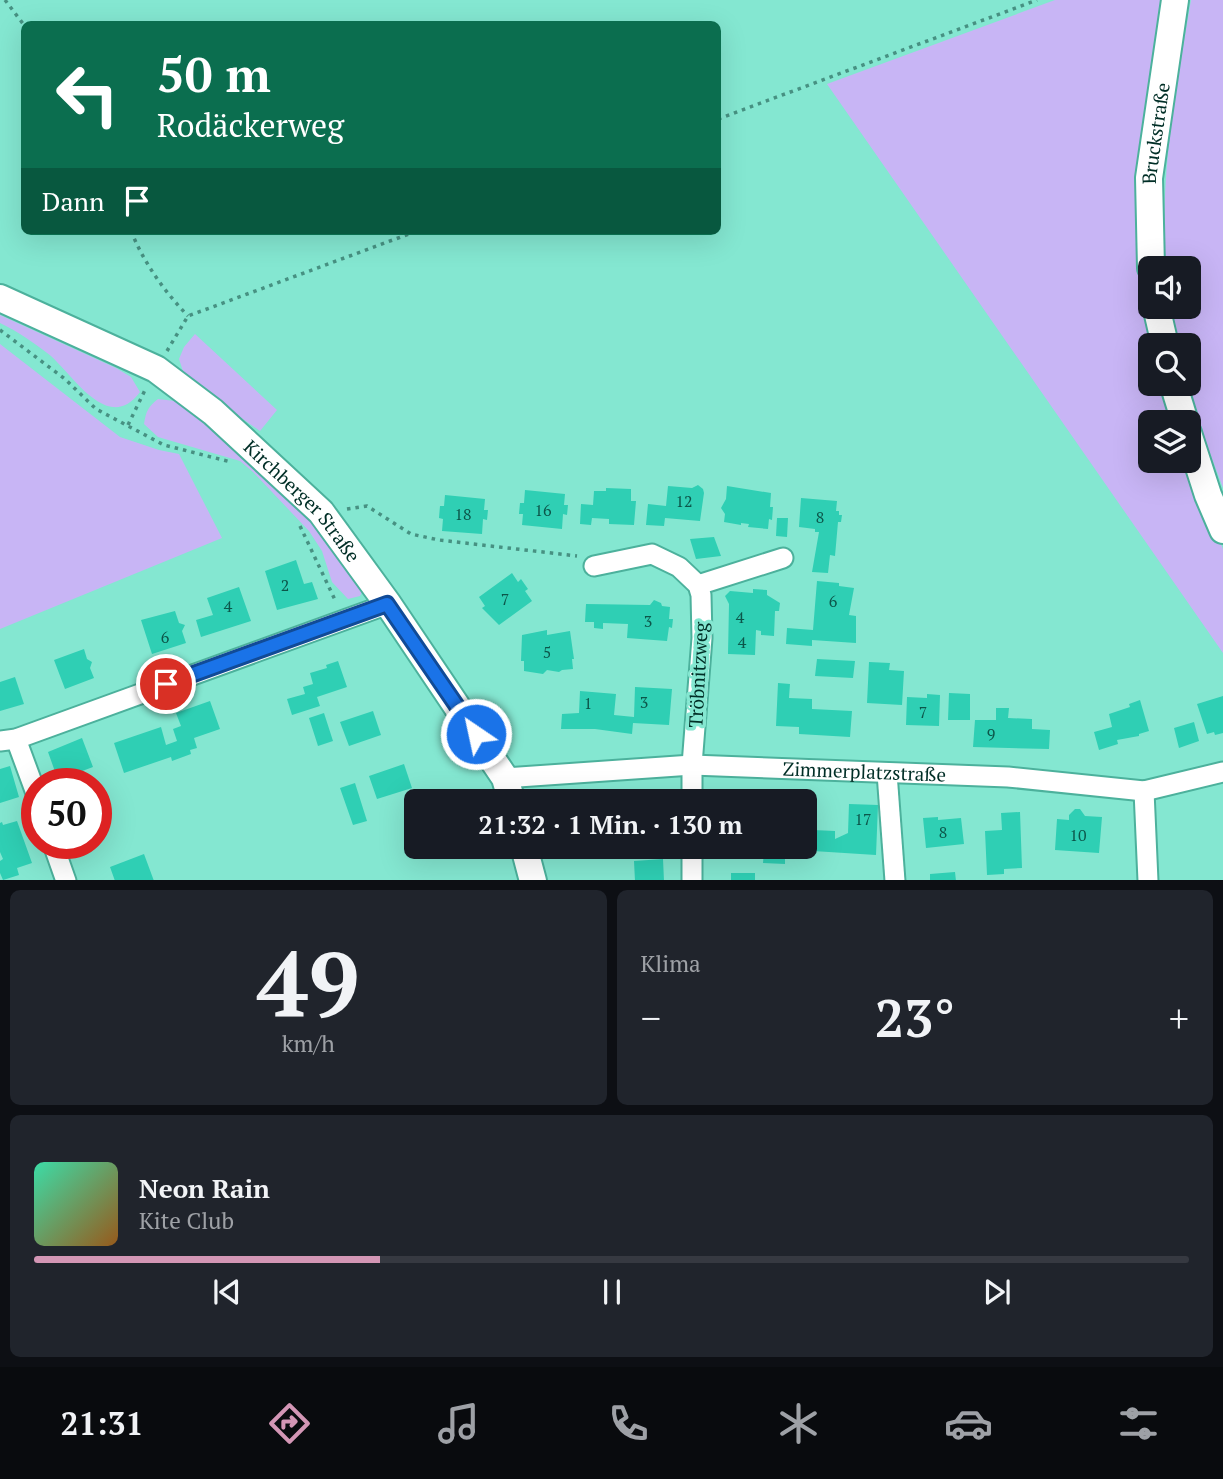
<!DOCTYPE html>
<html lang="de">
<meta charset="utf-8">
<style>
body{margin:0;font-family:"PT Serif",serif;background:#20242c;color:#f1f3f6;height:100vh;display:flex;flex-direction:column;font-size:26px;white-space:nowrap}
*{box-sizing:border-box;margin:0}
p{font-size:23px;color:#9ea1a6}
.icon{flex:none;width:38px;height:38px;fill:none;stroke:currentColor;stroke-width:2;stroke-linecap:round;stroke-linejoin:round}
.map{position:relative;height:880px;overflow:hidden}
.drawer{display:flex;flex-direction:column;gap:10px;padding:10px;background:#0d0f14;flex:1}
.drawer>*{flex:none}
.hud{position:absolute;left:21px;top:21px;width:700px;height:214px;border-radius:10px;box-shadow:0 7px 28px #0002;background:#0b6e4f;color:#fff;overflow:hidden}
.controls{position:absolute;left:1138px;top:256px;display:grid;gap:14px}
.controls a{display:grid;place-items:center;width:63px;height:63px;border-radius:10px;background:#171b24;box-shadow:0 7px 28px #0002;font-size:35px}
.speed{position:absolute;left:21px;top:768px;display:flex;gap:14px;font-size:35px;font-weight:700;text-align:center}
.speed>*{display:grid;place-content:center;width:91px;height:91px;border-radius:50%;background:#171b24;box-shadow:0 7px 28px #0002;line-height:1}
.speed .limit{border:10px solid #d22;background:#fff;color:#111}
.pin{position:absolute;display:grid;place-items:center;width:60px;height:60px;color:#fff;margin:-30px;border:4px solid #fff;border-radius:50%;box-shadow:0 2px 7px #0007}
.me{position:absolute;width:77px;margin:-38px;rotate:326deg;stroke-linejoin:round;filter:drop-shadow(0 0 5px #0008)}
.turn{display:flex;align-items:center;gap:24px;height:147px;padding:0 21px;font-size:32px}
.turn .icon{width:91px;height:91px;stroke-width:2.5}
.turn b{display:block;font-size:49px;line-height:60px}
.then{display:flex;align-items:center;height:66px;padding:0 21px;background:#0003;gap:14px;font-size:26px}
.big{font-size:52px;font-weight:700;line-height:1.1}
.drawer .widget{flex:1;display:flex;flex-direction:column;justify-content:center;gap:10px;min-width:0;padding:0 24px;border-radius:10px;background:#20242c}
.drawer .dial{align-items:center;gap:0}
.dial b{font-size:91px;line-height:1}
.song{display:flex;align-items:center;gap:21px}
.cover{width:84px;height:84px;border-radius:10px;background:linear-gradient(135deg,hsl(160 70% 55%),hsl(30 70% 35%))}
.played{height:7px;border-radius:4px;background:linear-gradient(90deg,#d396b5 30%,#363941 30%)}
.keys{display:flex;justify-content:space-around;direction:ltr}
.heat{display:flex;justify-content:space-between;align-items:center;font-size:38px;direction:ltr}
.drawer .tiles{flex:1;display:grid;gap:10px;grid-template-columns:1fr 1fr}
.widget:last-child{grid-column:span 2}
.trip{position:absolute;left:404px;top:789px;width:413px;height:70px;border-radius:10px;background:#171b24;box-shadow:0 7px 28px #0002;font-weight:700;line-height:70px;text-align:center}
.menu{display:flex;height:112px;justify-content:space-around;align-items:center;background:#090b0e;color:#9ea1a6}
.menu .icon{width:49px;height:49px}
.menu .on{color:#d396b5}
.menu b{font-size:32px;color:#f1f3f6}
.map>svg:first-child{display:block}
.green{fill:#c8b5f5}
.building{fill:#2fcfb4}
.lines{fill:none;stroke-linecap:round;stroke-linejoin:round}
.street-casing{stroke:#4cb19c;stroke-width:23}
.secondary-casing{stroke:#4cb19c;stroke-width:30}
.path{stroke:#479182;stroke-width:3.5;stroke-dasharray:3.5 5;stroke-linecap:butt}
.street{stroke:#fff;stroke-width:19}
.secondary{stroke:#fff;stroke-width:26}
.route-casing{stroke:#114b97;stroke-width:18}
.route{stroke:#1a73e8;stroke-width:12}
.labels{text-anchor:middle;stroke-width:7;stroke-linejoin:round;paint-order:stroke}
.number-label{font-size:16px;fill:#0c564a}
.street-label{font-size:19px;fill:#002e26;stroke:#84e7d1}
</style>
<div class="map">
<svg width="1223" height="881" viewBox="0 0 1223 881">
<rect width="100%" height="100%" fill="#84e7d1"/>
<path class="green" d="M 1055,0 L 1173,0 L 1145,184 L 1146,282 L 1156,345 L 1150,345 L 1150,383 L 1166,383 L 1177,422 L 1150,422 L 1150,460 L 1188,460 L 1198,490 L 1223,549 L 1223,653 L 827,84 Z
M 1191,0 L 1223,0 L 1223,488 L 1207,445 L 1188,383 L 1188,345 L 1179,345 L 1171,306 L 1188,306 L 1188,268 L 1166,268 C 1159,177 1176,89 1191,0 Z
M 0,315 L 116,368 L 131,377 L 140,392 C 109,434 75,378 51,356 C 36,344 17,331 0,323 Z
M 195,334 L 277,410 L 260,431 L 204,392 L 184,374 L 179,359 L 184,347 Z
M 0,344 L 120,437 L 159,450 L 179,454 L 222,538 L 0,629 Z
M 158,399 L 175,401 L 214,425 L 311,520 L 363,590 L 360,596 L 348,599 L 332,582 L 322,551 L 309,531 L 253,472 L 240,461 L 158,437 L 144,424 C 146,411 148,407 158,399 Z"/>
<path class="building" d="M 698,485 L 703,489 L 704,493 L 700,521 L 665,518 L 664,526 L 646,525 L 648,504 L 666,506 L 668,486 L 692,488 Z
M 727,486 L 771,493 L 770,507 L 773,507 L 772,520 L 769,519 L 768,529 L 748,527 L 749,524 L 741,523 L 741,525 L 724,522 L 725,514 L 721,508 L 726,499 Z
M 606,488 L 631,489 L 631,501 L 636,501 L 634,525 L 609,524 L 609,519 L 592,518 L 591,525 L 580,524 L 581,504 L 593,505 L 594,491 L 606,491 Z
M 525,490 L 565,494 L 564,505 L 568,505 L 567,515 L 563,514 L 562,529 L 522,525 L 523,514 L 519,514 L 520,503 L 524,503 Z
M 445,495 L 485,499 L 484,510 L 488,510 L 487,520 L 483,519 L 482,534 L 442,531 L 443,519 L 439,518 L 440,506 L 444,506 Z
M 801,498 L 837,501 L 836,511 L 839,511 L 839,515 L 842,515 L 841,522 L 838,522 L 835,556 L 830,555 L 828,573 L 812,572 L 819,532 L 815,532 L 815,529 L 799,527 Z
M 777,518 L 788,518 L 787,537 L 776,536 Z
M 714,537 L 721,556 L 696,559 L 690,539 Z
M 296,560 L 304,584 L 312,582 L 318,599 L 277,610 L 265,571 Z
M 512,573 L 518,582 L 521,579 L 528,589 L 525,591 L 532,601 L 499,625 L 482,608 L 485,606 L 479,597 Z
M 817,581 L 839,583 L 839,586 L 854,588 L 849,615 L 856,616 L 856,643 L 812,640 L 812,646 L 786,644 L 787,628 L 813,630 Z
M 239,587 L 251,621 L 201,637 L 196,620 L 213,615 L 207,598 Z
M 753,589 L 767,590 L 767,595 L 780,603 L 779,611 L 775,611 L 774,636 L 761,635 L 761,631 L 756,630 L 755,655 L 728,654 L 729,604 L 725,596 L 730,591 L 753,593 Z
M 654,600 L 661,603 L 662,606 L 670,607 L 669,619 L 673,619 L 672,628 L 669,627 L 667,641 L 627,638 L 628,624 L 603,623 L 603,629 L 594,628 L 594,622 L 585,622 L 586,604 L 650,605 Z
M 175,611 L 179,623 L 185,625 L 182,631 L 186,643 L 152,654 L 141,620 Z
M 547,630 L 547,635 L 570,631 L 574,659 L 572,659 L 573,669 L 562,670 L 559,672 L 547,670 L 543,674 L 524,671 L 524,661 L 521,661 L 522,635 Z
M 84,649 L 87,659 L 92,662 L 90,668 L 94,678 L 65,689 L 54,660 Z
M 817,659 L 855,661 L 853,678 L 815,676 Z
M 338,661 L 347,687 L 317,697 L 320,706 L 292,715 L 287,699 L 305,694 L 303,687 L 313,684 L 310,673 L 327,668 L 326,665 Z
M 869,662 L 890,663 L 889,670 L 904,671 L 902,705 L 867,703 Z
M 15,677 L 24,704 L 0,711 L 0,682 Z
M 778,683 L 790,684 L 789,698 L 812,699 L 812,709 L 852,711 L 850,737 L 799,734 L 799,727 L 776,726 Z
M 635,687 L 672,689 L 669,725 L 633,723 L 632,734 L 595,729 L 561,729 L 562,714 L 579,713 L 580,691 L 616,694 L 614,715 L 634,717 Z
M 949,693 L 970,694 L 970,720 L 948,720 Z
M 927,694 L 940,695 L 939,726 L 906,725 L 907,697 L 927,698 Z
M 1223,696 L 1223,733 L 1215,735 L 1214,732 L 1207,734 L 1197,704 Z
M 1140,700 L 1149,731 L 1139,734 L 1139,736 L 1117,740 L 1118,744 L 1099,750 L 1094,732 L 1112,727 L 1109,714 L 1130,707 L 1129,704 Z
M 210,701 L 220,729 L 194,738 L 197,748 L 190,750 L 191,754 L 172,761 L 171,757 L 124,773 L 114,743 L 161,727 L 166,745 L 177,741 L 173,729 L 181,726 L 176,713 Z
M 996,708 L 1009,708 L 1008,718 L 1032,719 L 1032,729 L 1050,730 L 1049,749 L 973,747 L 975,720 L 996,720 Z
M 373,711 L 381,735 L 349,746 L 340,722 Z
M 324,713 L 333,741 L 318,746 L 309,718 Z
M 1194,722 L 1199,741 L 1179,748 L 1174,728 Z
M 82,738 L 93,767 L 58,780 L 48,752 Z
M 404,764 L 412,788 L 377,799 L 369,776 Z
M 10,766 L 19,797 L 0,803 L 0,769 Z
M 355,783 L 367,821 L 353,825 L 340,788 Z
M 639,793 L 639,802 L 590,802 L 590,795 Z
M 849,804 L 878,805 L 876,855 L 813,851 L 813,830 L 835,831 L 835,839 L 848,833 Z
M 1075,809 L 1080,809 L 1085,816 L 1102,817 L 1099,853 L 1055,850 L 1057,819 L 1069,820 L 1069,815 Z
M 1020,812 L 1022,868 L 1004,869 L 1004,874 L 987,875 L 985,831 L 1002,830 L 1001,813 Z
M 938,817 L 938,820 L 961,818 L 964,844 L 926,848 L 923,818 Z
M 17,821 L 32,863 L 17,868 L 19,875 L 3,880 L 0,873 L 0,861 L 3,859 L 0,852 L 0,823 L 2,822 L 3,825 Z
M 764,851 L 785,852 L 785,864 L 763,863 Z
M 144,854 L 154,881 L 115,881 L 110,867 Z
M 663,859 L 664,881 L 635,881 L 634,861 Z
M 955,872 L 956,881 L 930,881 L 930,874 Z
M 731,873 L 755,873 L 755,881 L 731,881 Z"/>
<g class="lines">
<g class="street-casing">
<g id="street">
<path d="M 594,566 L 652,554 L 679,567 L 698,585 L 701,595 L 702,638 L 692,765 L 692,802"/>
<path d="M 698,585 L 783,558"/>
<path d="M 16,739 L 37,796"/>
<path d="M 0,741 L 16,739 L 388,604"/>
<path d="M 887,773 L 895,881"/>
<path id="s1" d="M 505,778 L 692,765 L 1008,777 L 1144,791 L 1223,772"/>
<path d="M 1144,791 L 1148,881"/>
<path d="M 53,844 L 66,881"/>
<path d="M 692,881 L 692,847"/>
</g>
</g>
<g class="secondary-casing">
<g id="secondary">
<path id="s2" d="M 1151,268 L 1149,178 L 1175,0"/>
<path id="s3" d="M 0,298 L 156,369 L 213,412 L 321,512 L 388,604 L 505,778 L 512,802"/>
<path d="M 1156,306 L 1165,345"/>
<path d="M 1173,383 L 1185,422"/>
<path d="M 1188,433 L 1208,495 L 1223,530"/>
<path d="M 524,847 L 533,881"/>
</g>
</g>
<path class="path" d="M 5,0 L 24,25
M 718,119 L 1037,0
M 131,231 C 144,263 164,291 188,316
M 0,330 L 65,379 L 96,409 L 164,445 L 231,462
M 167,351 L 188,316 L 417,231
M 128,425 L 146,388
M 347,509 L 367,506 L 411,534 L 439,540 L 577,556
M 300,526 L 336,602"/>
<use href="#street" class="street"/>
<use href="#secondary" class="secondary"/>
</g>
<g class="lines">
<g class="route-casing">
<path id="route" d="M 166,684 L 387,604 L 476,734"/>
</g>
<use href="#route" class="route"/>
</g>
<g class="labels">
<g class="number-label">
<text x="684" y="507">12</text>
<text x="543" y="516">16</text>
<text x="463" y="520">18</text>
<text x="820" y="523">8</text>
<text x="285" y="591">2</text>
<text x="505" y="605">7</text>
<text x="833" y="607">6</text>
<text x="228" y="612">4</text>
<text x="740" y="623">4</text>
<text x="648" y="627">3</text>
<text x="165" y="643">6</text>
<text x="742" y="648">4</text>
<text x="547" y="658">5</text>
<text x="644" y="708">3</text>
<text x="588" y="709">1</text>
<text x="923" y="718">7</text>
<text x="991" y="740">9</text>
<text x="863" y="825">17</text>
<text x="943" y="838">8</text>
<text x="1078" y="841">10</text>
</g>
<g class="street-label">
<text dy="7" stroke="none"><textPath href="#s2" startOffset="135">Bruckstraße</textPath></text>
<text dy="7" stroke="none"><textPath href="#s3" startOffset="369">Kirchberger Straße</textPath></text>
<text transform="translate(698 675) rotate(-87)" y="7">Tröbnitzweg</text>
<text dy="7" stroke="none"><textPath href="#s1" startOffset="360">Zimmerplatzstraße</textPath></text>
</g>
</g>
</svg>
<div class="controls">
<a><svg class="icon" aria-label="sound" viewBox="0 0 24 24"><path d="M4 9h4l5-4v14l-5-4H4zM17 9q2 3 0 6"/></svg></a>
<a><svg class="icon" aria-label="search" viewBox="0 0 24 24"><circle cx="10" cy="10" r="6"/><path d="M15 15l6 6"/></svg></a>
<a><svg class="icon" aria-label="layers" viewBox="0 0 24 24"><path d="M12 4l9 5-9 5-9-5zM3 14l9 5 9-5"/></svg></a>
</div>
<div class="speed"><div class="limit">50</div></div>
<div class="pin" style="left:166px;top:684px;background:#d93025"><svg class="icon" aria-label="arrive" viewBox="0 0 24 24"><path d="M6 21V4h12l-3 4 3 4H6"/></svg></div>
<svg class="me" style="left:476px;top:734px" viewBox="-20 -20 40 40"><circle r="17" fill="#1a73e8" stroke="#fff" stroke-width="3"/><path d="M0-11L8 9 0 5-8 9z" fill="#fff"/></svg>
<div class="trip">21:32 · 1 Min. · 130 m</div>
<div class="hud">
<div class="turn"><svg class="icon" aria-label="left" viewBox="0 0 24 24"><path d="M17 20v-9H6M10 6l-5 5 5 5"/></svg><div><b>50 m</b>Rodäckerweg</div></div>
<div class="then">Dann<svg class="icon" aria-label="arrive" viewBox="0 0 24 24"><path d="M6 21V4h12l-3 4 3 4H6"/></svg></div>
</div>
</div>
<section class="drawer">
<div class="tiles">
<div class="widget dial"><b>49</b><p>km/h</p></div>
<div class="widget"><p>Klima</p>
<div class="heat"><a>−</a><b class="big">23°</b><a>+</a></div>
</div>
<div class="widget">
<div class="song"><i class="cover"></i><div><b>Neon Rain</b><p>Kite Club</p></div></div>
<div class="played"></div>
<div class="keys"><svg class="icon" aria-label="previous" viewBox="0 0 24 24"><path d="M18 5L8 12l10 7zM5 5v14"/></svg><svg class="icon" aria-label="pause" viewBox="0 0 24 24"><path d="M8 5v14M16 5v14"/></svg><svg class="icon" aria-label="next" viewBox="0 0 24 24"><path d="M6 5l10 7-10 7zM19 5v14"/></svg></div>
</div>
</div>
</section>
<nav class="menu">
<b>21:31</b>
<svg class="icon on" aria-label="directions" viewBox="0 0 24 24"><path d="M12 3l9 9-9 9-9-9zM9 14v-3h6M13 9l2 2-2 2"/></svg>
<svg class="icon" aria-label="music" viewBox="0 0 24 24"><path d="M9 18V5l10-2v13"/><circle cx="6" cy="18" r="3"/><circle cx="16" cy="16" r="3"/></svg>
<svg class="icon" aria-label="phone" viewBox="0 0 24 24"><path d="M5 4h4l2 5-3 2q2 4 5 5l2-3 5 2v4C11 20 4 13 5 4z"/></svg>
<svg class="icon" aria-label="climate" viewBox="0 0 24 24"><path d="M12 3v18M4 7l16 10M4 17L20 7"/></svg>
<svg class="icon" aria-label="car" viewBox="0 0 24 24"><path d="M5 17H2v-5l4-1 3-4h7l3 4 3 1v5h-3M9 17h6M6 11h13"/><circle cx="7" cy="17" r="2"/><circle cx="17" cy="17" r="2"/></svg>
<svg class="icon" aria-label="filters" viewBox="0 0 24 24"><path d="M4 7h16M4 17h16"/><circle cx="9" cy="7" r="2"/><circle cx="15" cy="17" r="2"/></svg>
</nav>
